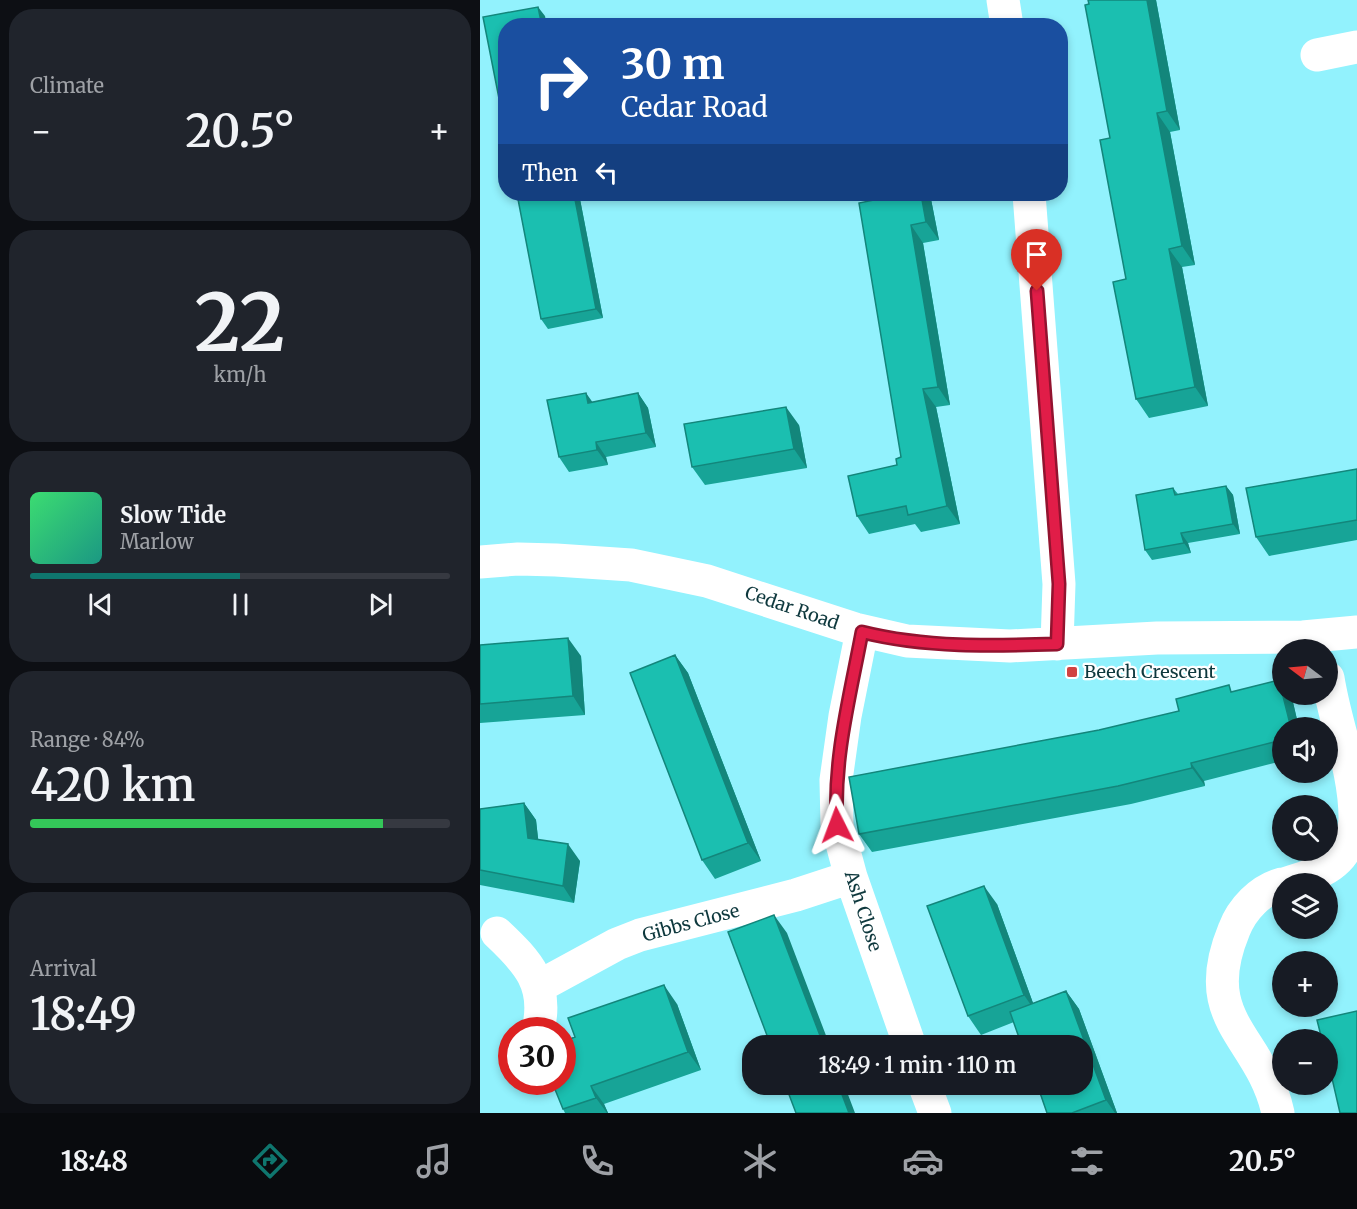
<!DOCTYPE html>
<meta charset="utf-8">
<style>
body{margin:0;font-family:Merriweather,serif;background:#20242c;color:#f1f3f6;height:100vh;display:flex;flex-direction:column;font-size:22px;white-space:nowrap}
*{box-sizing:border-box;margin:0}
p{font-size:20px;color:#9ea1a6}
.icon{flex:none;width:33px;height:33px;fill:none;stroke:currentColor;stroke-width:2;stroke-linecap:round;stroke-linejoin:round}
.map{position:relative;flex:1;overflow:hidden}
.panel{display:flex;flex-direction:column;gap:9px;padding:9px;background:#0d0f14;width:480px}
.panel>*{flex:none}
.guide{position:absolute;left:18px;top:18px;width:570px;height:183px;border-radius:24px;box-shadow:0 3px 9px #0003;background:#1a4fa0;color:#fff;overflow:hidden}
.needle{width:39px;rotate:286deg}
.controls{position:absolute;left:792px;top:639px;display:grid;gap:12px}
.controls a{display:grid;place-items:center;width:66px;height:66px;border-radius:50%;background:#171b24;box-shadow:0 3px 9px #0003;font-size:30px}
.speed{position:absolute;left:18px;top:1017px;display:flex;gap:12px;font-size:30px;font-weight:700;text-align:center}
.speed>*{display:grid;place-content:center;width:78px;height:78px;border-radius:50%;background:#171b24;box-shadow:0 3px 9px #0003;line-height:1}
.speed .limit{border:9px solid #d22;background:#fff;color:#111}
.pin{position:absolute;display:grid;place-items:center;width:51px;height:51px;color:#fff;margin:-62px -26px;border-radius:50% 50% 50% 0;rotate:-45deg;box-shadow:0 0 6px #0007}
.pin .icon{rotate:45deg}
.me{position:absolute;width:66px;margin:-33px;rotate:357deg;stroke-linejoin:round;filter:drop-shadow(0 0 4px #0008)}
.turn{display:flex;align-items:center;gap:21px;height:126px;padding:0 24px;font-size:27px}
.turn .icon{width:78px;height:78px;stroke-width:2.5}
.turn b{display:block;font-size:42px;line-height:51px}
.then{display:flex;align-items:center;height:57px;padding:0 24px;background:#0003;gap:12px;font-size:22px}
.big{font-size:45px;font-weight:600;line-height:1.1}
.panel .card{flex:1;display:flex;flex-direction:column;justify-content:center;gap:9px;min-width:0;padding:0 21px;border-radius:24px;background:#20242c}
.panel .dial{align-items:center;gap:0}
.dial b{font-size:78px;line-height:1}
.song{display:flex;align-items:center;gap:18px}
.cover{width:72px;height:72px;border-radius:9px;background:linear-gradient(135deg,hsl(140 70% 55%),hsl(170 70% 35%))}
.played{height:6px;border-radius:3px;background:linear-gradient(90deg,#0f766e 50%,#363941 50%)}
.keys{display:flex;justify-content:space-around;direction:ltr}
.heat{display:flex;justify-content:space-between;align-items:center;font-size:33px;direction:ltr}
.charge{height:9px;border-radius:4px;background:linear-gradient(90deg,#34c759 84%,#363941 0)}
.trip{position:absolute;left:262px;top:1035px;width:351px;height:60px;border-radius:24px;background:#171b24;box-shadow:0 3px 9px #0003;font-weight:600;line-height:60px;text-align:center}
.tab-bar{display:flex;height:96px;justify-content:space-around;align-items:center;background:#090b0e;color:#9ea1a6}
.tab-bar .icon{width:42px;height:42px}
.tab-bar .active{color:#0f766e}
.tab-bar b{font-size:27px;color:#f1f3f6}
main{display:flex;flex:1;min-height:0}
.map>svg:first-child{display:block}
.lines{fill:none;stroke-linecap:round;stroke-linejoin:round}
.street{stroke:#fff;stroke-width:33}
.wall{fill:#17a497}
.shaded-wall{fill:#13867b}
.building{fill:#1bbfb0;stroke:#13867b;stroke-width:1.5}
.route-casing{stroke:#92132f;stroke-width:15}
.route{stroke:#e11d48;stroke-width:10}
.poi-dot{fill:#d14241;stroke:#fff;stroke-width:2}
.labels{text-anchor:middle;stroke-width:4.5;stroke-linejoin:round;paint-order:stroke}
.street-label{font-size:18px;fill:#0e383d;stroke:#fff}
.poi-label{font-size:18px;fill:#0e383d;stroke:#fff;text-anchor:start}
</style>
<main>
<section class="panel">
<div class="card"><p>Climate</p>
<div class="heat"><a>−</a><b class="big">20.5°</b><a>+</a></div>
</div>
<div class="card dial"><b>22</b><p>km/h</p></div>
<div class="card">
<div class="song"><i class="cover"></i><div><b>Slow Tide</b><p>Marlow</p></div></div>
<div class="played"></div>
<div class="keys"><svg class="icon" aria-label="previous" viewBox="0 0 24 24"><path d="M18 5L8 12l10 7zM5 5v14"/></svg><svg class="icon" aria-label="pause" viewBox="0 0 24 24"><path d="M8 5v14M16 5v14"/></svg><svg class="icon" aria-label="next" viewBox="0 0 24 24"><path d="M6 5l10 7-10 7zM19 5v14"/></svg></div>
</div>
<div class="card"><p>Range · 84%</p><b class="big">420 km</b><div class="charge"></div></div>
<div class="card"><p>Arrival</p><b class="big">18:49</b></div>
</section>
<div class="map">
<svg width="877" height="1113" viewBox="0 0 877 1113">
<rect width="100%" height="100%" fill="#92f2fd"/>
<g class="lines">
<path class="street" d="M 523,0 L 527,26
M 837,55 L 877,47
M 549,194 L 579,584 L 577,644
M 0,562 L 38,559 L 76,560 L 151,565 L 227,581 L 375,629 L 427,641 L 530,646 L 677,638 L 823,637 L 877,632
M 382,631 L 365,716 L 356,780 L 357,825 L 371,877 L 430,1046
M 804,884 C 820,879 837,875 851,865 C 865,856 875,834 875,818 C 875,770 855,724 848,678
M 17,933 C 48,962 69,985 58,1030
M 58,987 L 137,944 L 160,935 L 316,895 L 371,877
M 444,1084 L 455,1113
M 798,1113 C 781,1035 716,1022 754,930 C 762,909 780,890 802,884"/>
</g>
<path class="wall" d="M 608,0 L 676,0 L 700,130 L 690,132 L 715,265 L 702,267 L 728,406 L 669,418 L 656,399 L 646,279 L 630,138 Z
M 37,194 L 99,194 L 123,318 L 68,329 L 61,319 Z
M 450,194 L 459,240 L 443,243 L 470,405 L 456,407 L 480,524 L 441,532 L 435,524 L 389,534 L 377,516 L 417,465 L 421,457 L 379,203 Z
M 158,393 L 168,408 L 176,447 L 126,457 L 128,465 L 89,472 L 79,457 L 113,402 Z
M 319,425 L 327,468 L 225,485 L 212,467 Z
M 877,469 L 877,540 L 789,556 L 776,537 Z
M 746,486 L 753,495 L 760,534 L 708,543 L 711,553 L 672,560 L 665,550 L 693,488 L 698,494 Z
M 0,645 L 101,656 L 105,715 L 0,723 Z
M 195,655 L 208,673 L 281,861 L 235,879 L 222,860 Z
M 753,691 L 812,698 L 819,728 L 802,728 L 802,761 L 724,781 L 725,786 L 651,804 L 392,852 L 379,834 L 699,711 Z
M 44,803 L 56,820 L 58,839 L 100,861 L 94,903 L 0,885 L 0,809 Z
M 517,904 L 553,1003 L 586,991 L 599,1009 L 637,1113 L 567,1113 L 534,1022 L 501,1035 L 488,1016 Z
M 197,1004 L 221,1070 L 124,1104 L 128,1113 L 85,1113 L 83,1109 Z"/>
<path class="shaded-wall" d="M 667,0 L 676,0 L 700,130 L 687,111 Z
M 58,7 L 65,16 L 67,26 L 62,26 Z
M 677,113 L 690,132 L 715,265 L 702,246 Z
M 94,194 L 99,194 L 123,318 L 116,309 Z
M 441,194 L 450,194 L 459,240 L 446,222 Z
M 431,225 L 443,243 L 470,405 L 458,387 Z
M 689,249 L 702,267 L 728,406 L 715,387 Z
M 443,389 L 456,407 L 480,524 L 467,506 Z
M 106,393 L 116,407 L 108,403 Z
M 158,393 L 168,408 L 176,447 L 166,433 Z
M 306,407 L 319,425 L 327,468 L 314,449 Z
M 116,442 L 126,457 L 128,465 L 117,450 Z
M 746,486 L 753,495 L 760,534 L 753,524 Z
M 701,533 L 708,543 L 711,553 L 704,543 Z
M 88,638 L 101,656 L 105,715 L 93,696 Z
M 195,655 L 208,673 L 281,861 L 268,843 Z
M 803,694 L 809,694 L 812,698 L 819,728 L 811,728 Z
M 711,763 L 724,781 L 725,786 L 712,768 Z
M 44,803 L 56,820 L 60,855 L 48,838 Z
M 88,844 L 100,861 L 94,903 L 83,886 Z
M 504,886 L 517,904 L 557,1014 L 544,995 Z
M 294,915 L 307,933 L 350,1046 L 344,1046 Z
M 184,985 L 197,1004 L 221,1070 L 208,1052 Z
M 586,991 L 599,1009 L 637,1113 L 635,1113 L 626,1100 Z
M 358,1084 L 364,1084 L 375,1113 L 369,1113 Z
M 111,1086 L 124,1104 L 128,1113 L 127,1113 L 116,1098 Z"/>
<path class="building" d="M 608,0 L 667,0 L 687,111 L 677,113 L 702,246 L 689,249 L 715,387 L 656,399 L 633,282 L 646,279 L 620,140 L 630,138 L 605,5 L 609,4 Z
M 58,7 L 62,26 L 26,26 L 26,134 L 3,17 Z
M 37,194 L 94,194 L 116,309 L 61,319 Z
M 392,194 L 441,194 L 446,222 L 431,225 L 458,387 L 443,389 L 467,506 L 428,515 L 426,506 L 377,516 L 368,476 L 417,465 L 416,459 L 421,457 L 379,203 L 394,200 Z
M 106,393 L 108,403 L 158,393 L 166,433 L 116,442 L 117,450 L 79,457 L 67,400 Z
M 306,407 L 314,449 L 212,467 L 204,424 Z
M 877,469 L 877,520 L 776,537 L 766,488 Z
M 746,486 L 753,524 L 701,533 L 704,543 L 665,550 L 656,495 L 693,488 L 695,495 Z
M 88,638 L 93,696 L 0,704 L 0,645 Z
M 195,655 L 268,843 L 222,860 L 150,673 Z
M 799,680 L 811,728 L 802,728 L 802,740 L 711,763 L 712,768 L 638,786 L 379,834 L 369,777 L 619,730 L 699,711 L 696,699 L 749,685 L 751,692 Z
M 44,803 L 48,838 L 88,844 L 83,886 L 0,870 L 0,809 Z
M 504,886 L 544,995 L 488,1016 L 447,906 Z
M 294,915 L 344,1046 L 291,1046 L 248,932 Z
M 184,985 L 208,1052 L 111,1086 L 116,1098 L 83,1109 L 72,1082 L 82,1082 L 82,1042 L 95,1037 L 88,1018 Z
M 586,991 L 626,1100 L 592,1113 L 567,1113 L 557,1084 L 603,1084 L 603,1046 L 542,1046 L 530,1012 Z
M 877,1011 L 877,1113 L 860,1113 L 848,1061 L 848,1040 L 842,1040 L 837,1020 Z
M 305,1084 L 358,1084 L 369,1113 L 316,1113 Z"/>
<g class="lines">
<g class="route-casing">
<path id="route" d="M 357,825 C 353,759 370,696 382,632 C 446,648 512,646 577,644 L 579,584 L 557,291"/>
</g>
<use href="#route" class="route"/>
</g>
<rect class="poi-dot" x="586" y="666" width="12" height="12" rx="3"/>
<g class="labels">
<g class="street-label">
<text transform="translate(312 608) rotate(19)" y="6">Cedar Road</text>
<text transform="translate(383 911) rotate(72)" y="6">Ash Close</text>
<text transform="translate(211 923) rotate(-15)" y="6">Gibbs Close</text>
</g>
<g class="poi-label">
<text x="604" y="678">Beech Crescent</text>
</g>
</g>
</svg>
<div class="controls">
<a><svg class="needle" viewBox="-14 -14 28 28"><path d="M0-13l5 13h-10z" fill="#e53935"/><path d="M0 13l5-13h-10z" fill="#9ea1a6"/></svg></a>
<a><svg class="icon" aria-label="sound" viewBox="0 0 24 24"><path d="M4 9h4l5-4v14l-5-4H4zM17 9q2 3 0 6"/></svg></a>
<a><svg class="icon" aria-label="search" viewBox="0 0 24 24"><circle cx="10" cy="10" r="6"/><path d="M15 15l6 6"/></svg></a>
<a><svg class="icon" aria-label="layers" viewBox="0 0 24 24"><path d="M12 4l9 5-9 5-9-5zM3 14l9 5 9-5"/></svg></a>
<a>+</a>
<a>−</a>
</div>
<div class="speed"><div class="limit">30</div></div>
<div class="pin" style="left:557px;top:291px;background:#d93025"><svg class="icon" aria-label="arrive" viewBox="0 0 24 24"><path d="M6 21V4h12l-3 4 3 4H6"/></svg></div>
<svg class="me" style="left:357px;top:825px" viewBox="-20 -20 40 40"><path d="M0-17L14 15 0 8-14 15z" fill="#e11d48" stroke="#fff" stroke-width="4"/></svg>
<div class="trip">18:49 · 1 min · 110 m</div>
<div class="guide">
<div class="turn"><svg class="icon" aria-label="right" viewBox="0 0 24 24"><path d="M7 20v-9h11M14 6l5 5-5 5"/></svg><div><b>30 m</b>Cedar Road</div></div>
<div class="then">Then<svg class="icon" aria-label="left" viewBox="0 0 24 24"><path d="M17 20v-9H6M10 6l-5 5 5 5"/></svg></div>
</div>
</div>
</main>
<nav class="tab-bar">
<b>18:48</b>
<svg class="icon active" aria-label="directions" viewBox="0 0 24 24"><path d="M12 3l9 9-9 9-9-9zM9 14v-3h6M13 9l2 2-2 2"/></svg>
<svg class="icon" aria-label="music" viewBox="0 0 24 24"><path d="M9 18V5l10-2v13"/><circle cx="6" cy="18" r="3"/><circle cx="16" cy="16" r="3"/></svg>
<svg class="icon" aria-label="phone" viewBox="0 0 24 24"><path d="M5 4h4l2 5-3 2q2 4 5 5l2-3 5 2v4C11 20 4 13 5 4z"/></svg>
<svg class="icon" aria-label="climate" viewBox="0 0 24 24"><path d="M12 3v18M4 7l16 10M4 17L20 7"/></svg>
<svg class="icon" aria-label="car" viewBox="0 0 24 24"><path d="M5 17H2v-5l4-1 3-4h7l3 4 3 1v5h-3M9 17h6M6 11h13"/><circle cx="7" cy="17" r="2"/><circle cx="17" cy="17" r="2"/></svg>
<svg class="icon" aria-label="filters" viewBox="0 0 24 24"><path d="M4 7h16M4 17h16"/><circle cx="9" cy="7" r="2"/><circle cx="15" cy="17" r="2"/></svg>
<b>20.5°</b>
</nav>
